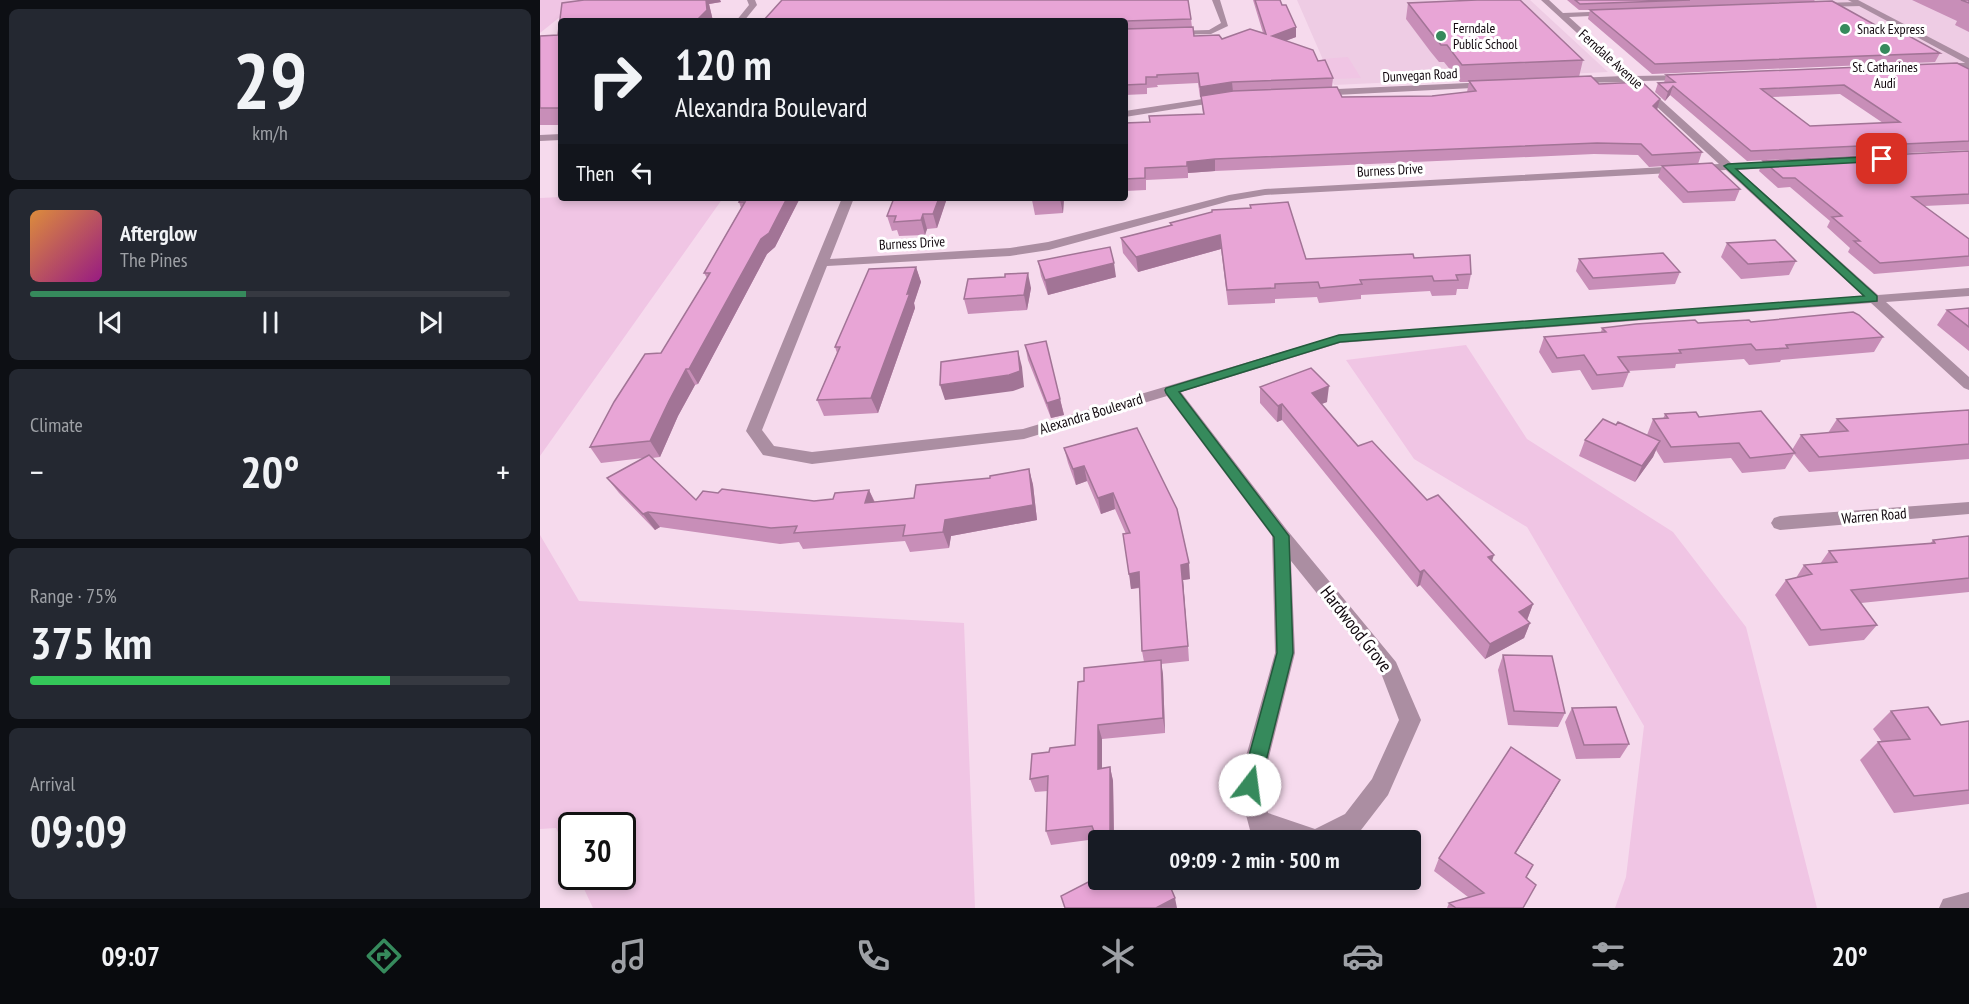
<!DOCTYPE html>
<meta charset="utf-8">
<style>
body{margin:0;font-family:"PT Sans Narrow",sans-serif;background:#242831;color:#f1f3f6;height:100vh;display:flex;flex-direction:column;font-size:22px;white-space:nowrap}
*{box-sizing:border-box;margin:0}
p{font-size:20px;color:#9ea1a6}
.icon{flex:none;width:33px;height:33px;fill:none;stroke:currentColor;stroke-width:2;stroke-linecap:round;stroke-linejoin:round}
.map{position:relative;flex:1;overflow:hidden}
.details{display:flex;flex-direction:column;gap:9px;padding:9px;background:#0d0f14;width:540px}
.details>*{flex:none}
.hud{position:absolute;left:18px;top:18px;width:570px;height:183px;border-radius:6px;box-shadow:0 3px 9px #0003;background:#171b24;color:#f1f3f6;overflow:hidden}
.speed{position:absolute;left:18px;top:812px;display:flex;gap:12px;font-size:30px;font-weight:700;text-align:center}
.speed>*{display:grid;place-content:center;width:78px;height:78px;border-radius:50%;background:#171b24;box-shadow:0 3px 9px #0003;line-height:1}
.speed .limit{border:3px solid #111;border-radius:9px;background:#fff;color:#111}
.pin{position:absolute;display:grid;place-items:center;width:51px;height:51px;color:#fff;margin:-26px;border-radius:12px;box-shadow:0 3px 9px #0006}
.me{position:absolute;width:66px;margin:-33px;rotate:15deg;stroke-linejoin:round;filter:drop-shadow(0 0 4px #0008)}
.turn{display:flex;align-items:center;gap:21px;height:126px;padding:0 18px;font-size:27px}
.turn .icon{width:78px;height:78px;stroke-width:2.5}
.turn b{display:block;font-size:42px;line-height:51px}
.then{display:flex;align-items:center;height:57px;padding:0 18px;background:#0003;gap:12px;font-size:22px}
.big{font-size:45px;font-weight:800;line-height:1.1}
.details .widget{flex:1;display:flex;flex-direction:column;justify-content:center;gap:9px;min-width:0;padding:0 21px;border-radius:9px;background:#242831}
.details .dial{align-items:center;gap:0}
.dial b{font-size:78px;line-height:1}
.song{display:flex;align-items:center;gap:18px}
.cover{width:72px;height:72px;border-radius:9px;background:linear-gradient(135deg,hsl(30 70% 55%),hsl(310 70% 35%))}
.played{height:6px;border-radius:3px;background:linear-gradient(90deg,#368a5c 45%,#363941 45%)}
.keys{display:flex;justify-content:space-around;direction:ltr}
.heat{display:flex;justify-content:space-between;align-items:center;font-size:33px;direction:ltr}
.charge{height:9px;border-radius:4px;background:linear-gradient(90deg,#34c759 75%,#363941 0)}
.trip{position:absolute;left:548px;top:830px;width:333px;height:60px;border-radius:6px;background:#171b24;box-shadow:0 3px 9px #0003;font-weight:800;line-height:60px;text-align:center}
.dock{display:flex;height:96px;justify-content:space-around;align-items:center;background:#090b0e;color:#9ea1a6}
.dock .icon{width:42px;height:42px}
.dock .current{color:#368a5c}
.dock b{font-size:27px;color:#f1f3f6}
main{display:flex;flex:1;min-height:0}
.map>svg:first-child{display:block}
.built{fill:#eecce4}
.green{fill:#f0c5e4}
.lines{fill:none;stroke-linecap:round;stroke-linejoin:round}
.minor{fill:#ab8ea2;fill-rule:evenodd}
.tertiary{fill:#ab8ea2;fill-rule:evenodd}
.wall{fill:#c88eb8;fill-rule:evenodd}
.shaded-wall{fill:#a27496}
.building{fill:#e8a5d6;stroke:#a27496;stroke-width:1.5;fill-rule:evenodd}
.route{fill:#368a5c;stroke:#235a3c;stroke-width:1.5}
.poi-dot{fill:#368a5c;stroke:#fff;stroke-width:2}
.labels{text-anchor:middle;stroke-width:6;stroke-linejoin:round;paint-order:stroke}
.far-poi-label{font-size:14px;fill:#11080e;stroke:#fff;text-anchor:start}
.far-street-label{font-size:14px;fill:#11080e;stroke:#fff}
.street-label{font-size:15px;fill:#11080e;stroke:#fff}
.near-street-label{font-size:18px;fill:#11080e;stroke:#fff}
</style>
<main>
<section class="details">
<div class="widget dial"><b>29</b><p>km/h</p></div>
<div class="widget">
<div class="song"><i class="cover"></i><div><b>Afterglow</b><p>The Pines</p></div></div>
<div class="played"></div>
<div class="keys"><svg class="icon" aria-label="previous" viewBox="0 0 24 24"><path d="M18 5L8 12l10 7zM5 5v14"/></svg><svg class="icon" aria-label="pause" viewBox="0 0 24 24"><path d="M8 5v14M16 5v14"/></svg><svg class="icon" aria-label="next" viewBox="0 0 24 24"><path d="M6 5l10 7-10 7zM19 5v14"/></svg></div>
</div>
<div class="widget"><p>Climate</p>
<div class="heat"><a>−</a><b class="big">20°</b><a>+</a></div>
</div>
<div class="widget"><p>Range · 75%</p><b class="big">375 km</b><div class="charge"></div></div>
<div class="widget"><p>Arrival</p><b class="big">09:09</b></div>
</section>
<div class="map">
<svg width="1429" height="908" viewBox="0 0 1429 908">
<rect width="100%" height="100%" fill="#f6daed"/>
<path class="built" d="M 757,0 L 990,0 L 1068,72 L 794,85 Z
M 1221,0 L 1429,0 L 1429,113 L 1395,109 Z"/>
<path class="green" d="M 0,0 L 41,0 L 0,33 Z
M 808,57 L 821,78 L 794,79 L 782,59 Z
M 21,197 L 183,198 L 0,456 L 0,198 Z
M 926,345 L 987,439 L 1133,532 L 1206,627 L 1277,908 L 1075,908 L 1086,877 L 1104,726 L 987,527 L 874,459 L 806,360 Z
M 0,535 L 39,601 L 424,623 L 435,908 L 53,908 L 38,876 L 82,876 L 82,825 L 32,825 L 31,861 L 16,828 L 0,829 Z"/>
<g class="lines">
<path class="minor" d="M 207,0 L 215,0 L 217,5 L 204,21 L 196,21 L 209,5 Z
M 672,0 L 680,0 L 688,26 L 671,34 L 630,35 L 629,33 L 633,31 L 669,30 L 681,23 Z
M 1001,0 L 1009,0 L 1023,13 L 1075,11 L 1076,13 L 1072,15 L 1029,17 L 1094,76 L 1149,75 L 1149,79 L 1146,80 L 1100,81 L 1191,163 L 1246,162 L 1246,166 L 1242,167 L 1198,170 L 1338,295 L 1429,288 L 1429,296 L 1346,302 L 1429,377 L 1429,390 L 1424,388 L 1331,303 L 800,343 L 641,392 L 747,530 L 856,662 L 881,720 L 848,795 L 821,830 L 803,840 L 737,840 L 710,830 L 698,785 L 735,653 L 732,536 L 627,396 L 484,439 L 272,464 L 223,455 L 206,431 L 302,198 L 314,198 L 290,259 L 470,248 L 508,242 L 689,195 L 725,189 L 1179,164 L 1090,82 L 1031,83 L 1029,81 L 1034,78 L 1084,76 ZM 1186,170 L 1323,296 L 799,335 L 483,429 L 272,452 L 234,446 L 222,430 L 287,266 L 470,256 L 509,250 L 690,201 L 725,195 ZM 751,561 L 841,673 L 859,720 L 832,779 L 805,814 L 775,829 L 728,813 L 722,785 L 755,653 Z
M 1319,2 L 1323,4 L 1322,6 L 1278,7 L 1274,5 L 1278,3 Z
M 1400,63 L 1429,63 L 1429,69 L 1397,68 L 1396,66 Z
M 949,82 L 952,83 L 952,87 L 776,96 L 771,93 L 776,90 Z
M 682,96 L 687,99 L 685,101 L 585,117 L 585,111 Z
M 21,134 L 21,140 L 0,141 L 0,135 Z
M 1429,502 L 1429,514 L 1240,530 L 1234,528 L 1231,523 L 1234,518 L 1240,516 Z
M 1429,892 L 1429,908 L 1399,908 L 1403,899 Z"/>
<path class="tertiary" d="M 1308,0 L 1318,0 L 1429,58 L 1429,65 Z"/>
</g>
<path class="wall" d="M 44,0 L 180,0 L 181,2 L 169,4 L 173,21 L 21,21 L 21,125 L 0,125 L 0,36 L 18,35 L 22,3 Z
M 713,0 L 740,0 L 756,37 L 745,41 L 778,61 L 793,78 L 792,87 L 802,97 L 892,96 L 927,92 L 929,82 L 920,82 L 904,62 L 899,62 L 890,51 L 866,19 L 868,3 L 1043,60 L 1039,77 L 1059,84 L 1120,99 L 1117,109 L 1162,152 L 1158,164 L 1109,167 L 1098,155 L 1054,154 L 675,171 L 648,173 L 648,178 L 606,180 L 606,190 L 585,191 L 585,123 L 610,122 L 663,114 L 661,97 L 660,97 L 658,83 L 617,85 L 618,87 L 607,88 L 607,94 L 585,95 L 585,21 L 651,19 L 652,27 L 654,36 L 682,39 L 723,33 Z
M 1027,0 L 1275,0 L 1274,1 L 1337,26 L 1400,53 L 1395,62 L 1112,74 L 1048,19 L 1050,10 L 1039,10 Z
M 1372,0 L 1429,0 L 1429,32 L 1415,25 L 1417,21 Z
M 1429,69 L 1429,150 L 1207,161 L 1130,95 L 1125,101 L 1115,92 L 1118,83 L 1124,83 L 1126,75 ZM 1300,94 L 1343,123 L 1270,126 L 1232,97 Z
M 1429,151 L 1429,204 L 1384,206 L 1429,239 L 1429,266 L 1334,274 L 1308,252 L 1310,248 L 1287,227 L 1290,221 L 1250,187 L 1238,188 L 1219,171 L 1223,161 Z
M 1122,166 L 1200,189 L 1195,201 L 1143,203 L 1118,177 Z
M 201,198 L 260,198 L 235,247 L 227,254 L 158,384 L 155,385 L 138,416 L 120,457 L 112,458 L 156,500 L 178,493 L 274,501 L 293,499 L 329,490 L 335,502 L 374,498 L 450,478 L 489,469 L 493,485 L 497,520 L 411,536 L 409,548 L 370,552 L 365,541 L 263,549 L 259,542 L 240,544 L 120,527 L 115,530 L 79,493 L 67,478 L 103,458 L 61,463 L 50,447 L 121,353 L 167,278 L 164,273 L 201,208 L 199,202 Z
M 407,198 L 397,228 L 387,229 L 385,235 L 359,236 L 357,230 L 352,231 L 347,216 Z
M 524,198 L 523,213 L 495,215 L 492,200 Z
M 710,205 L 766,259 L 874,258 L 931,274 L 928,289 L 917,289 L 916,295 L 892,296 L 890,291 L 821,295 L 821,299 L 779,303 L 777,297 L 735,299 L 735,303 L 688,305 L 681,249 L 598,272 L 583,253 L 581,238 L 630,226 L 630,223 L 710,208 Z
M 1187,243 L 1256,261 L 1249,275 L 1201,279 L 1181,257 Z
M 1039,259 L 1140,272 L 1135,284 L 1049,290 L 1036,271 Z
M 498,261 L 576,277 L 508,295 L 501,276 Z
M 376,267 L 381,282 L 374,303 L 375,308 L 338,413 L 284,416 L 277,400 L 297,353 L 295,347 Z
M 465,277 L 491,288 L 487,310 L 428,314 L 424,299 Z
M 1429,308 L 1429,351 L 1397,325 L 1407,310 Z
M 1211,322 L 1343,337 L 1334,352 L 1241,360 L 1240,362 L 1209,365 L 1204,359 L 1136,364 L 1135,368 L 1088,371 L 1089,372 L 1083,387 L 1052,390 L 1040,370 L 1012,373 L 999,352 L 1004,337 L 1061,332 L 1062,328 Z
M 485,345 L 520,399 L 524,415 L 511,418 L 488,360 Z
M 720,387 L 787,402 L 781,404 L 818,446 L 887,500 L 952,561 L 993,604 L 987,620 L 990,623 L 984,638 L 945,659 L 880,585 L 877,587 L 742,420 L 737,422 L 720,403 Z
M 1429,410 L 1429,459 L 1269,472 L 1254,454 L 1245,469 L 1202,473 L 1191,458 L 1124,463 L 1116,450 L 1113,457 L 1095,482 L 1039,456 L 1045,440 L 1076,425 L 1107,435 L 1113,419 L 1123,419 L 1125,414 L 1159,417 L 1252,450 L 1261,435 L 1288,433 L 1297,419 Z
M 597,428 L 650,579 L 643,580 L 649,661 L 621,664 L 623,675 L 625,733 L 562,739 L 562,768 L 570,767 L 573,781 L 574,840 L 558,840 L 558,845 L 556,839 L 511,845 L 506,831 L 508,791 L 495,792 L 490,779 L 509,752 L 535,745 L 544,681 L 604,662 L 602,651 L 600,588 L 591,589 L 586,534 L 575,509 L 561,514 L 547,481 L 536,485 L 528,463 L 524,448 Z
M 1429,536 L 1429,592 L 1321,603 L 1337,625 L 1324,640 L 1269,646 L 1235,595 L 1246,580 L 1256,578 L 1264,565 L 1280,564 L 1289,551 L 1390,544 L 1393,540 Z
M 963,655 L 1025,713 L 1018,727 L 968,725 L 958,670 Z
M 1032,708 L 1089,744 L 1080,758 L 1036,759 L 1025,722 Z
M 1351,711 L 1401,725 L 1429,721 L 1429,804 L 1354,813 L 1320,760 L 1338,742 L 1342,742 L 1333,729 Z
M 1020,780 L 1012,794 L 976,853 L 986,877 L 983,908 L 907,908 L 909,903 L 928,897 L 894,871 L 899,858 Z"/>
<path class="shaded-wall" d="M 166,0 L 180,0 L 181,2 L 169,4 L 173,21 L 156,21 Z
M 756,27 L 756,37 L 732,46 L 732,36 Z
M 692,82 L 693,92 L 660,97 L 660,87 Z
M 1133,86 L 1130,95 L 1125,101 L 1128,92 Z
M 1120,99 L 1117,110 L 1113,106 Z
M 675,159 L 675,171 L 648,173 L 647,162 Z
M 247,198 L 260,198 L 235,247 L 227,254 L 158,384 L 149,369 L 221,239 Z
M 399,198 L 407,198 L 397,228 L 393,214 Z
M 520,198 L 524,198 L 523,213 L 520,199 Z
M 383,214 L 387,229 L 385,235 L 381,220 Z
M 680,235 L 681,249 L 598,272 L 596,257 Z
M 574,263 L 576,277 L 508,295 L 505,280 Z
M 376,267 L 381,282 L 374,303 L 375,308 L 338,413 L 331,398 Z
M 488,273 L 491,288 L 487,310 L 484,295 Z
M 478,351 L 482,367 L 484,387 L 473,391 L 405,400 L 400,385 Z
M 146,369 L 155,385 L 138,416 L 120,457 L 110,441 L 129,401 Z
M 789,386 L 787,402 L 771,408 L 772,393 Z
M 520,399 L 524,415 L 511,418 L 507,403 Z
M 742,404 L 742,420 L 737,422 L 738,406 Z
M 1120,441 L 1113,457 L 1095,482 L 1102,466 Z
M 544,466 L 547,481 L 536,485 L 533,469 Z
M 489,469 L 493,485 L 497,520 L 411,536 L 409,548 L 403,532 L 405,520 Z
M 329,490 L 336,506 L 325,503 Z
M 573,493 L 575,509 L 561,514 L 558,498 Z
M 108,512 L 120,527 L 115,530 L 103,514 Z
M 954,555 L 949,570 L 948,557 Z
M 649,563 L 650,579 L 643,580 L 649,661 L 641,565 Z
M 884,570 L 880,585 L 877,587 L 880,572 Z
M 599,572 L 602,587 L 591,589 L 589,574 Z
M 993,604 L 987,620 L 973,627 L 979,612 Z
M 990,623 L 984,638 L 945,659 L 950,644 Z
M 621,660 L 623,675 L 625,733 L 623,718 Z
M 558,725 L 562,739 L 562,783 L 558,769 Z
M 570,767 L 573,781 L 574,840 L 570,840 Z
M 1020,780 L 1012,794 L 968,865 L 975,853 Z
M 635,898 L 637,908 L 616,908 Z"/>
<path class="building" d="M 44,0 L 166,0 L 167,10 L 156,21 L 21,21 L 21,108 L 0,108 L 0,36 L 18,35 L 22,3 Z
M 242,0 L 648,0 L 651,19 L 585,21 L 223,21 Z
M 715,0 L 740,0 L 742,5 L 746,5 L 756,27 L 732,36 L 773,50 L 778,61 L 785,60 L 793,78 L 692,82 L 660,87 L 658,73 L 617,75 L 617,77 L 606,77 L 606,84 L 585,85 L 585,29 L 653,27 L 654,36 L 679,35 L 682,39 L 710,29 L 726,34 Z
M 937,0 L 980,0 L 1043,60 L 922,65 L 907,45 L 901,45 L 892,34 L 868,3 Z
M 1035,0 L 1150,0 L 1040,4 Z
M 1421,0 L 1429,0 L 1429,3 Z
M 1292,1 L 1337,26 L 1349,31 L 1360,31 L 1400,53 L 1115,64 L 1050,10 Z
M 1417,63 L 1429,69 L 1429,141 L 1211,151 L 1133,86 L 1128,92 L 1118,83 L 1135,82 L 1126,75 ZM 1304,85 L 1360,122 L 1270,126 L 1221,89 Z
M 1051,76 L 1059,84 L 1102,82 L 1120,99 L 1113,106 L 1162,152 L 1112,155 L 1101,144 L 1057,143 L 675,159 L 647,162 L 647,166 L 605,168 L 605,178 L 585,179 L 585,123 L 610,122 L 609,116 L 664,114 L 661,96 L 693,91 L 797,87 L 802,97 L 892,96 L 936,91 L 929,81 Z
M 1429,151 L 1429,194 L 1372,197 L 1429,239 L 1429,256 L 1340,263 L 1314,241 L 1320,241 L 1292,217 L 1302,216 L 1255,178 L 1243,178 L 1223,161 Z
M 1172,163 L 1200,189 L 1148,192 L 1122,166 Z
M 201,198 L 247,198 L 229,233 L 221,239 L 149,369 L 146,369 L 129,401 L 110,441 L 50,447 L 74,402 L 105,354 L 121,353 L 170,273 L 164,273 L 205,202 L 199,202 Z
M 354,198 L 399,198 L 393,214 L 383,214 L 381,220 L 354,222 L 356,216 L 347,216 Z
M 493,198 L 520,198 L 520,199 L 492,200 Z
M 748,202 L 766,259 L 873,254 L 874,258 L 930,255 L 931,274 L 916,275 L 918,280 L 894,281 L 892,276 L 820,280 L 822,284 L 780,288 L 778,282 L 735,284 L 735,288 L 687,290 L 680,235 L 596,257 L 581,238 L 632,225 L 630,223 L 672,212 L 672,210 L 711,208 L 710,205 Z
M 1235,240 L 1256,261 L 1208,264 L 1187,243 Z
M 570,247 L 574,263 L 505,280 L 498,261 Z
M 1123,253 L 1140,272 L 1053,278 L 1039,259 Z
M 376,267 L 367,294 L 370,293 L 331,398 L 277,400 L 300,347 L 295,347 L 329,269 Z
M 488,273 L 484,295 L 424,299 L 428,279 L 465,277 L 465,274 Z
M 1429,308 L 1429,327 L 1407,310 Z
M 1313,312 L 1319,315 L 1343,337 L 1246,345 L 1248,348 L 1216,350 L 1211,344 L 1139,350 L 1141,353 L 1078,357 L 1089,372 L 1057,375 L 1044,355 L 1017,358 L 1004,337 L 1066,332 L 1062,328 L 1096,324 L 1155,320 L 1158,323 L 1209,320 L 1211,322 Z
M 506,341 L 520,399 L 507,403 L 485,345 Z
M 478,351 L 480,371 L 469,375 L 400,385 L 401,362 Z
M 771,368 L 789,386 L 772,393 L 818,446 L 832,441 L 887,500 L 898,495 L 954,555 L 948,557 L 993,604 L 979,612 L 990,623 L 950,644 L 884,570 L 880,572 L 742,404 L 738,406 L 720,387 Z
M 1429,410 L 1429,444 L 1279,457 L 1261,435 L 1308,431 L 1297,419 Z
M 1221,411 L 1255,453 L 1210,458 L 1199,443 L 1131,447 L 1113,419 L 1128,418 L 1125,414 L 1156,412 L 1159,417 Z
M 1063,419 L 1076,425 L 1078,422 L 1120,441 L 1102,466 L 1045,440 Z
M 597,428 L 637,509 L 649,563 L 641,565 L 648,646 L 602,651 L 599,572 L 589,574 L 583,534 L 590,533 L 573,493 L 558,498 L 544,466 L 533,469 L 524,448 Z
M 109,455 L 156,500 L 163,491 L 178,493 L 182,489 L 274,501 L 293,499 L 295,493 L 329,490 L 325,503 L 374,498 L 376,485 L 450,478 L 450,476 L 489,469 L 493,505 L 405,520 L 403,532 L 363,536 L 365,525 L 254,533 L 257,526 L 231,528 L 108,512 L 103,514 L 67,478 Z
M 1429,536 L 1429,578 L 1311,590 L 1337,625 L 1281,630 L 1246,580 L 1272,574 L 1264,565 L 1297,562 L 1289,551 L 1395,543 L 1393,540 Z
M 963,655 L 1012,656 L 1025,713 L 974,711 Z
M 621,660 L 623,718 L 558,725 L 558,769 L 570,767 L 570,840 L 558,840 L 558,842 L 552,826 L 506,831 L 508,776 L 490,779 L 492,754 L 509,752 L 510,748 L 535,745 L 538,682 L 544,681 L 544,668 Z
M 1076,707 L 1089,744 L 1044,745 L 1032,708 Z
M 1388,707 L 1401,725 L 1429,721 L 1429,790 L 1374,796 L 1338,742 L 1370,739 L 1351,711 Z
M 971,747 L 1020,780 L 975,853 L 993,865 L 986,877 L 996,885 L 983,908 L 916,908 L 909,903 L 944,893 L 899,858 Z
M 608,831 L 611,840 L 589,840 Z
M 558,877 L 558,879 L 627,879 L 635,898 L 616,908 L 525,908 L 521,896 Z"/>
<path class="route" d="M 1342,156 L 1346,159 L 1345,161 L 1196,169 L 1337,296 L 1337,301 L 800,342 L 639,392 L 749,536 L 753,653 L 720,785 L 717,791 L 710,794 L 704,791 L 701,785 L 737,653 L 734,537 L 626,393 L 625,390 L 626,388 L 799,335 L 1324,296 L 1184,166 L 1188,164 Z"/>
<g class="poi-dot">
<circle cx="1305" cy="29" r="6"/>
<circle cx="901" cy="36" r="6"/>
<circle cx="1345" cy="49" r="6"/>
</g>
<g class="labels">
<g class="far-poi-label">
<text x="913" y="33">Ferndale<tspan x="913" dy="16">Public School</tspan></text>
<text x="1317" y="34">Snack Express</text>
<text x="1345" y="72" text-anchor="middle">St. Catharines<tspan x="1345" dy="16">Audi</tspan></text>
</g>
<g class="far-street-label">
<text transform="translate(1071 59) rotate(42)" y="5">Ferndale Avenue</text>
<text transform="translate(880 75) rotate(-3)" y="5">Dunvegan Road</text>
<text transform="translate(850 170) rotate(-3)" y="5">Burness Drive</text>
<text transform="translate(372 243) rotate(-3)" y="5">Burness Drive</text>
</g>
<g class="street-label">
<text transform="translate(551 414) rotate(-17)" y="5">Alexandra Boulevard</text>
<text transform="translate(1334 516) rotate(-5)" y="5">Warren Road</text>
</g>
<g class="near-street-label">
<text transform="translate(816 629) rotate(52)" y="6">Hardwood Grove</text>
</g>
</g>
</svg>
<div class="speed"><div class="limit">30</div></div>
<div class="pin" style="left:1342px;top:159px;background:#d93025"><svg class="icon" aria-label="arrive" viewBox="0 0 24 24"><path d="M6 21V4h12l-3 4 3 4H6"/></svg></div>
<svg class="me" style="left:710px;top:785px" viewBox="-20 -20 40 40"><circle r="19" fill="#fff"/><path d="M0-13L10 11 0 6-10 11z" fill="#368a5c"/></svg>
<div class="trip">09:09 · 2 min · 500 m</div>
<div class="hud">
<div class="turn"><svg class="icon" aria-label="right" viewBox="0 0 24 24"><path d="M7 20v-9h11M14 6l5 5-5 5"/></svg><div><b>120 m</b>Alexandra Boulevard</div></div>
<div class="then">Then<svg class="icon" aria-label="left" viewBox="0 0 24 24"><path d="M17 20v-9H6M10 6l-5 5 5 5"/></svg></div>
</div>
</div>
</main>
<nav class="dock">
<b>09:07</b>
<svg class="icon current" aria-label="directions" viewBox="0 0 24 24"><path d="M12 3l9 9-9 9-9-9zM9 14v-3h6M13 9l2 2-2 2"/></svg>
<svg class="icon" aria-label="music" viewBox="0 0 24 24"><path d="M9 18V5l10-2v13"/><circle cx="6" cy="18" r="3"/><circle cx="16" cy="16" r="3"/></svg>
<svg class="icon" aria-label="phone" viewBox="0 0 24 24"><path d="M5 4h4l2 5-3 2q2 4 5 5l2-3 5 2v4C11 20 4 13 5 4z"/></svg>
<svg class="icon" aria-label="climate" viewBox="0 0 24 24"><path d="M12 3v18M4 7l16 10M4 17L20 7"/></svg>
<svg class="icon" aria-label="car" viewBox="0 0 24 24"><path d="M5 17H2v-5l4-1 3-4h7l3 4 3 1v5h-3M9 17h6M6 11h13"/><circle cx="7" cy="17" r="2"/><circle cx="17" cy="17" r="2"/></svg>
<svg class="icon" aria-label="filters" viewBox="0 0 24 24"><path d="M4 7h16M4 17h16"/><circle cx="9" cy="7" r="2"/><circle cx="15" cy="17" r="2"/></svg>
<b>20°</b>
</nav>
